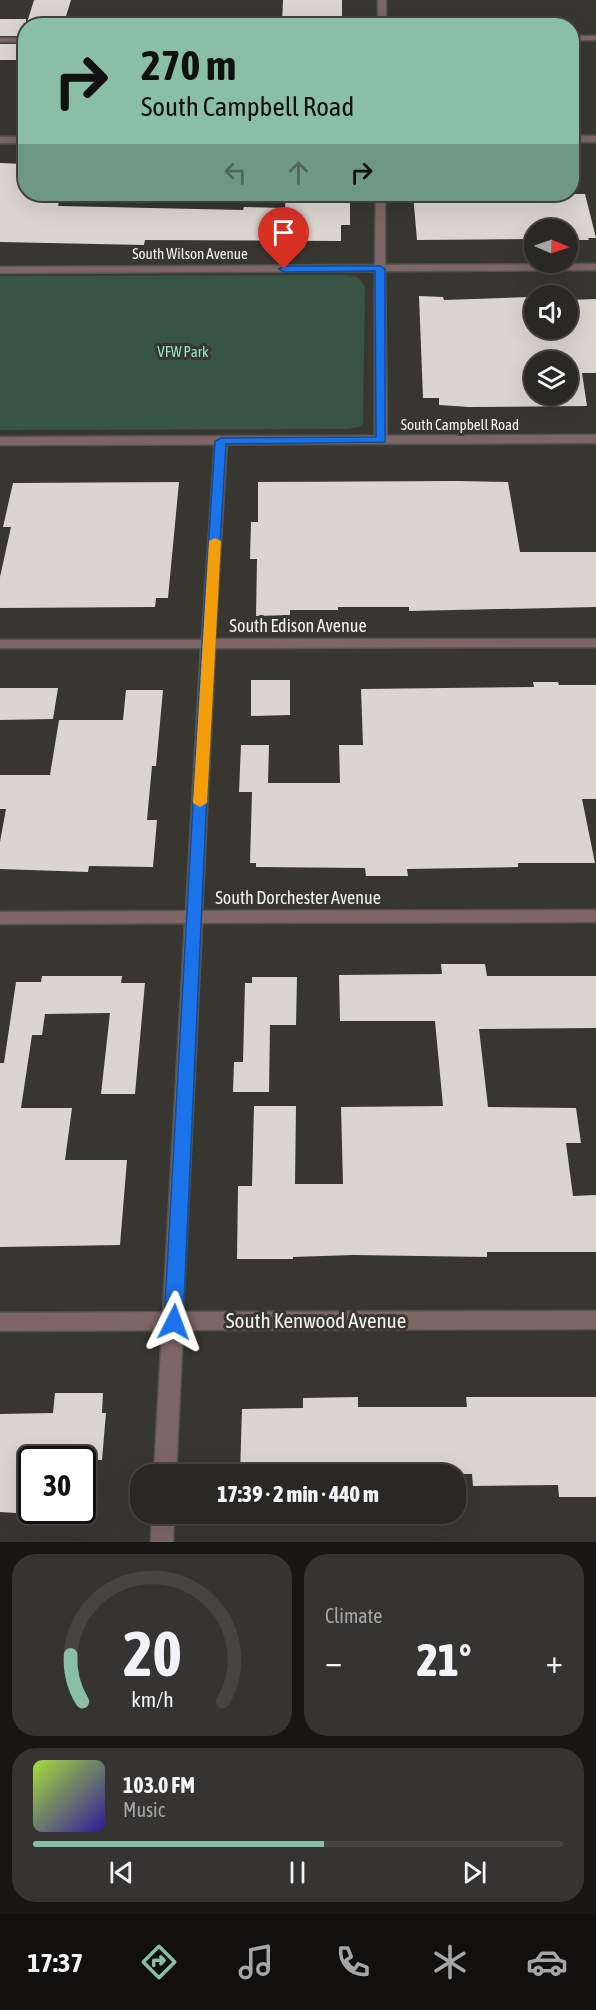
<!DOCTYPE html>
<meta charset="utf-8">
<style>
body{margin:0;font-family:"Asap Condensed",sans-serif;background:#363432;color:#f1f3f6;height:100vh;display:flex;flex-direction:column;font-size:22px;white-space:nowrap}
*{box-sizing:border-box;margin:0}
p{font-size:20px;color:#a5a6a7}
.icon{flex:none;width:33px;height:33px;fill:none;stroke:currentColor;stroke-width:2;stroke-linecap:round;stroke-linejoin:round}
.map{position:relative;height:1542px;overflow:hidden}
.panel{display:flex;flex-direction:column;gap:12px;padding:12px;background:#171614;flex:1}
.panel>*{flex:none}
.banner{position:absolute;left:18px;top:18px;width:561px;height:183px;border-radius:24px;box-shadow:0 6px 24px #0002,0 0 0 2px #464442;background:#8abfa5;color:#111;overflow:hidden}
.needle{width:39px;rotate:92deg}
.fabs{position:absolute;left:524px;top:219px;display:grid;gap:12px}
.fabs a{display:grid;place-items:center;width:54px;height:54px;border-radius:50%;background:#2a2825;box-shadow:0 6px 24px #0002,0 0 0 2px #464442;font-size:30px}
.speed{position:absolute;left:18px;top:1446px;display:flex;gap:12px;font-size:30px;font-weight:700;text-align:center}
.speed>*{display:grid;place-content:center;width:78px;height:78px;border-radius:50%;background:#2a2825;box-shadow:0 6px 24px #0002,0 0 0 2px #464442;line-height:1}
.speed .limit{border:3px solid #111;border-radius:9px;background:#fff;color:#111}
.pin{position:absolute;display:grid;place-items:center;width:51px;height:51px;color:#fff;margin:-62px -26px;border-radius:50% 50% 50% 0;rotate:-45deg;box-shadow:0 0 6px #0007}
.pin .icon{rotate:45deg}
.me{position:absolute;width:66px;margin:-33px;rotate:3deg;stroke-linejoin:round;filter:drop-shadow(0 0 4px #0008)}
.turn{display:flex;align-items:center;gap:21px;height:126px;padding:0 24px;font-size:27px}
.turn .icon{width:78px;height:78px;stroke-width:2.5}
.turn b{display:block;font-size:42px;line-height:51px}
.lanes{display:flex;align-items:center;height:57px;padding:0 24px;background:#0003;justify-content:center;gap:30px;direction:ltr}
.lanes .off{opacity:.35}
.big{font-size:45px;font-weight:800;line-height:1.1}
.panel .tile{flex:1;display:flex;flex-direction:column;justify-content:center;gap:9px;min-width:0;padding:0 21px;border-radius:24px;background:#363432}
.panel .dial{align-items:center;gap:0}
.dial svg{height:156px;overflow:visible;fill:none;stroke:#464442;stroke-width:7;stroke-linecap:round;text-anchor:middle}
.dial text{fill:#f1f3f6;stroke:none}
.song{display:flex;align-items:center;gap:18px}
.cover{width:72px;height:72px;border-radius:9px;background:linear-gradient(135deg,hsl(80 70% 55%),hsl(250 70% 35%))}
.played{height:6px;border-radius:3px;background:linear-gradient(90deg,#8abfa5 55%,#464442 55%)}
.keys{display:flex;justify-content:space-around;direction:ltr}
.heat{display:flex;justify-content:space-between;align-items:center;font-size:33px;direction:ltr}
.panel .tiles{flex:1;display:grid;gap:12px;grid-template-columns:1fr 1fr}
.tile:last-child{grid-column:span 2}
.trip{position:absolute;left:130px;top:1464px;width:336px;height:60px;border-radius:24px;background:#2a2825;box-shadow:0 6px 24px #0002,0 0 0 2px #464442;font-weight:800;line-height:60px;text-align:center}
.tabs{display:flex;height:96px;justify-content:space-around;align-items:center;background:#11100f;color:#a5a6a7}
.tabs .icon{width:42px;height:42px}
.tabs .selected{color:#8abfa5}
.tabs b{font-size:27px;color:#f1f3f6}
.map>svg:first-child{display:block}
.green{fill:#375447}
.building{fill:#dbd5d0;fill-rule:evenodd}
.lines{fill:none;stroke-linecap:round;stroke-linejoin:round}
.minor-casing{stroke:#56544f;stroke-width:3}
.tertiary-casing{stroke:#56544f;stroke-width:3}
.minor{fill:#7d6664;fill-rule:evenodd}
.tertiary{fill:#7d6664;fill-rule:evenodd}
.route{fill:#1a73e8;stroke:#114b97;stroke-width:1.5}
.slow{fill:#f59e0b}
.labels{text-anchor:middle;stroke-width:6;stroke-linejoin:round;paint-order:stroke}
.far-street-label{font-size:15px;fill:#f3f2ee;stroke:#383631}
.far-park-label{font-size:15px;fill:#92e6c1;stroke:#383631}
.street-label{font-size:18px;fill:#f3f2ee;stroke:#383631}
.near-street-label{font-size:21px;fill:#f3f2ee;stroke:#383631}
</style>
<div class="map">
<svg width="596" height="1542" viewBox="0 0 596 1542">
<rect width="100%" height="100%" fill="#383631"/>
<path class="green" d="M 344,275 L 358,277 L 365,286 L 363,423 L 359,427 L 348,429 L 0,430 L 0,276 Z"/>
<path class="building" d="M 34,0 L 71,0 L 63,26 L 26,26 Z
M 283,0 L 342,0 L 342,25 L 282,25 Z
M 0,19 L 26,19 L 26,36 L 0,36 Z
M 0,44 L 26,44 L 26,60 L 0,60 Z
M 0,163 L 26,164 L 26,194 L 61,194 L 58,206 L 243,210 L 244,207 L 285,208 L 286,194 L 350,194 L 350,225 L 341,225 L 341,241 L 145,240 L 144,245 L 0,242 Z
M 413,194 L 501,194 L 502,202 L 559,202 L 557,194 L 585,194 L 596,238 L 588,238 L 589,240 L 567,240 L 567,230 L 534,230 L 534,239 L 417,240 Z
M 419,296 L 443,297 L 444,300 L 529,297 L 529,300 L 534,300 L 534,328 L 567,328 L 567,300 L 596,299 L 596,373 L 582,373 L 587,406 L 469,407 L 439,405 L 439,398 L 423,398 ZM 534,362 L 567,362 L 567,394 L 534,394 Z
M 458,481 L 508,482 L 520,552 L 596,552 L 596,607 L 409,611 L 409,607 L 338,607 L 338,610 L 290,610 L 290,615 L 256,616 L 257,559 L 250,559 L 251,522 L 258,522 L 258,482 Z
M 179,482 L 168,598 L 156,598 L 155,607 L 0,608 L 0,577 L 11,527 L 3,527 L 13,483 Z
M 251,680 L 290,680 L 290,715 L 251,716 Z
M 533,682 L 558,682 L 559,685 L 596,685 L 596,799 L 582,799 L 595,863 L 518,863 L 518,867 L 407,869 L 408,876 L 366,876 L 365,868 L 256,867 L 256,863 L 250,863 L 252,792 L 239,792 L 241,745 L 269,745 L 268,783 L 340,783 L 339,745 L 363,745 L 361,689 L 534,687 Z
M 0,688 L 58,688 L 53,719 L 0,720 Z
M 126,690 L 163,690 L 156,766 L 152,766 L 147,820 L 157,820 L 153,867 L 89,866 L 88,872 L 0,869 L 0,842 L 6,809 L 0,809 L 0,775 L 50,775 L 59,720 L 123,720 Z
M 441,964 L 485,964 L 487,976 L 596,976 L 596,1028 L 479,1029 L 488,1107 L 576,1108 L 581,1143 L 566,1143 L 573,1196 L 596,1195 L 596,1252 L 487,1252 L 487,1257 L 353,1255 L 293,1257 L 293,1259 L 237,1259 L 238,1186 L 252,1186 L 254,1106 L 296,1106 L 295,1184 L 343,1184 L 341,1107 L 443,1106 L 435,1021 L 340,1021 L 339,975 L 442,974 Z
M 42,976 L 122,976 L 121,983 L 145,983 L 135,1094 L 101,1094 L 110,1013 L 45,1014 L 42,1035 L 32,1035 L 21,1108 L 72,1108 L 65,1160 L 127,1160 L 120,1245 L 0,1247 L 0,1063 L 4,1063 L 16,982 L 41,982 Z
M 252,977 L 297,977 L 296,1025 L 270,1025 L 269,1092 L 233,1092 L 234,1062 L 243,1062 L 245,983 L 252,983 Z
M 55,1393 L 103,1393 L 102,1413 L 106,1413 L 102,1460 L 23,1460 L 16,1513 L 0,1512 L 0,1414 L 53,1413 Z
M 358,1397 L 358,1407 L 467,1407 L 466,1397 L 596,1397 L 596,1497 L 559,1497 L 558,1485 L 473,1486 L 472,1474 L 240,1474 L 242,1409 L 303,1408 L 303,1398 Z"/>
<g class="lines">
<g class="minor-casing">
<path id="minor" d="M 378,0 L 386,0 L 386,26 L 378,26 Z
M 572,36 L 596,36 L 596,40 L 572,40 Z
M 0,38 L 26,38 L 26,42 L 0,42 Z
M 572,136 L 596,136 L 596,142 L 572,142 Z
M 0,137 L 26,137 L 26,143 L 0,143 Z
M 376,194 L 385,194 L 385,265 L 596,264 L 596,270 L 385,271 L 387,440 L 381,444 L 375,440 L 375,271 L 0,273 L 0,267 L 375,265 Z
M 221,437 L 227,441 L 215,639 L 596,639 L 596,647 L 215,648 L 202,911 L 596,910 L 596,922 L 202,923 L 183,1312 L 596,1311 L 596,1329 L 183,1330 L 176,1474 L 154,1474 L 162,1330 L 0,1331 L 0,1313 L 163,1312 L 185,923 L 0,924 L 0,912 L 186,911 L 201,648 L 0,648 L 0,640 L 202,640 L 215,441 Z
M 152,1514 L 174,1514 L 173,1542 L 151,1542 Z"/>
</g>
<g class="tertiary-casing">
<path id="tertiary" d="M 596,435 L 596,443 L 0,445 L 0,437 Z"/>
</g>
<use href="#minor" class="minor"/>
<use href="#tertiary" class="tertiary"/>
</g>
<path class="route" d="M 380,266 L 385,269 L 385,442 L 226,444 L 213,661 L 183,1322 L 180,1327 L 174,1330 L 167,1327 L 164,1322 L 201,661 L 215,441 L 221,438 L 376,437 L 375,271 L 284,272 L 279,269 L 284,266 Z"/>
<path class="slow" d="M 215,538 L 221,541 L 207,803 L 200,807 L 193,803 L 209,541 Z"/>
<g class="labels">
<g class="far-street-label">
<text x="190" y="259">South Wilson Avenue</text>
<text x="460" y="430">South Campbell Road</text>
</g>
<g class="far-park-label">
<text x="183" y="357">VFW Park</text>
</g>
<g class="street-label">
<text x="298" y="632">South Edison Avenue</text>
<text x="298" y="904">South Dorchester Avenue</text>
</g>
<g class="near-street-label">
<text x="316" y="1328">South Kenwood Avenue</text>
</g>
</g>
</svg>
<div class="fabs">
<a><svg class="needle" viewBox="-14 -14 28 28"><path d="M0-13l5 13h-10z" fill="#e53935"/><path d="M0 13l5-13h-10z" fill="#a5a6a7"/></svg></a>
<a><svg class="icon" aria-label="sound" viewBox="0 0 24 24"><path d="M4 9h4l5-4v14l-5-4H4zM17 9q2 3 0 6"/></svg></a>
<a><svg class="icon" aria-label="layers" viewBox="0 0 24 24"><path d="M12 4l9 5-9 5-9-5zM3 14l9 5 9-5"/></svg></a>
</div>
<div class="speed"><div class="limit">30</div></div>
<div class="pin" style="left:284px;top:269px;background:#d93025"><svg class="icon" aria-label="arrive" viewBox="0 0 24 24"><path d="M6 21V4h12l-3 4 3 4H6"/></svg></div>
<svg class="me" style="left:174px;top:1322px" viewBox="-20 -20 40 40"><path d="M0-17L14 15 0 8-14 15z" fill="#1a73e8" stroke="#fff" stroke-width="4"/></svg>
<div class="trip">17:39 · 2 min · 440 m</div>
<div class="banner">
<div class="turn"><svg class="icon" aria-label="right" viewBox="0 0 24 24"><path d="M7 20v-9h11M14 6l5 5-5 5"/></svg><div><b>270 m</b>South Campbell Road</div></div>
<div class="lanes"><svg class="icon off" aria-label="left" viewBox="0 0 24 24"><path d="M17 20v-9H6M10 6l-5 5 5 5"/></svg><svg class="icon off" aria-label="ahead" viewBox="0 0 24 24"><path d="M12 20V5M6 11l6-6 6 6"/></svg><svg class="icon" aria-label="right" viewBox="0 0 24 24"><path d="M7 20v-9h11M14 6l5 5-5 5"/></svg></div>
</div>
</div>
<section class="panel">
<div class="tiles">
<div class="tile dial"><svg viewBox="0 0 100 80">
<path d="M14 69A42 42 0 1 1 86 69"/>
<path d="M14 69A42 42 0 0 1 8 45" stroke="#8abfa5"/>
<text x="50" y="56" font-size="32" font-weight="700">20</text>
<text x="50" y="72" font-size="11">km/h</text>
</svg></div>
<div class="tile"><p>Climate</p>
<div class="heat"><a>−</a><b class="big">21°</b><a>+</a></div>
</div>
<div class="tile">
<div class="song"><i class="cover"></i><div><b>103.0 FM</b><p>Music</p></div></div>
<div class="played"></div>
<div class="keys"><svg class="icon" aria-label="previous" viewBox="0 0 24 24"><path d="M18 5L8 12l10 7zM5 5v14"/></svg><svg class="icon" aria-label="pause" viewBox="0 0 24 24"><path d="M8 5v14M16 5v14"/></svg><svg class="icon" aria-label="next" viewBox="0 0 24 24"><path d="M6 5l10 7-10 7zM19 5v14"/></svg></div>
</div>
</div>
</section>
<nav class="tabs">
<b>17:37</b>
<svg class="icon selected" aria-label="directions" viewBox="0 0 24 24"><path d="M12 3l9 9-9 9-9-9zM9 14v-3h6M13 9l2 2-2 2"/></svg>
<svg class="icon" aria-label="music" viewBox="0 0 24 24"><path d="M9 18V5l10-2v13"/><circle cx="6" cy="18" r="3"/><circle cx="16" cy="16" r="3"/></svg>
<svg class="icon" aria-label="phone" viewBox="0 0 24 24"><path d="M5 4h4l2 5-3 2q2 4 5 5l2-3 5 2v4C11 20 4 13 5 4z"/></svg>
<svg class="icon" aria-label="climate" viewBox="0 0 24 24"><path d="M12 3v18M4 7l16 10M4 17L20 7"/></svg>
<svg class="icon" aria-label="car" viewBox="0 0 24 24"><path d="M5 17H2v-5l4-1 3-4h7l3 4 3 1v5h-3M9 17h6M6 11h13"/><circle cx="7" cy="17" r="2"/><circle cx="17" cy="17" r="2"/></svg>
</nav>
